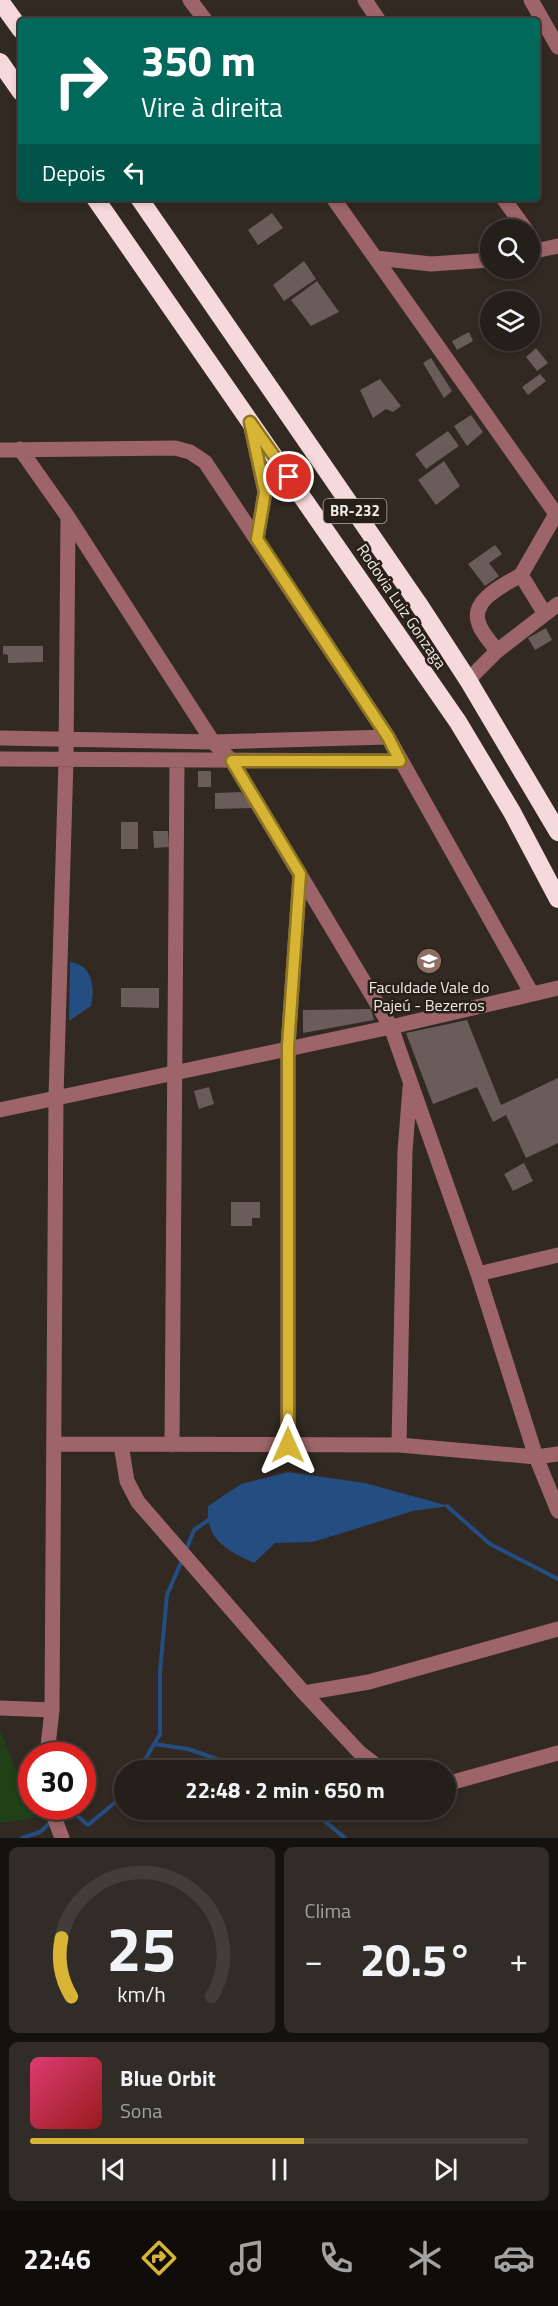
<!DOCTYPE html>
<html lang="pt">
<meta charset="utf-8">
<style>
body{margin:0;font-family:"Titillium Web",sans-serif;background:#312c27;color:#f1f3f6;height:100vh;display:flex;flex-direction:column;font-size:22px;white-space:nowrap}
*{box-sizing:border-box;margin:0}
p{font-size:20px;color:#a3a2a2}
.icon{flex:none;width:33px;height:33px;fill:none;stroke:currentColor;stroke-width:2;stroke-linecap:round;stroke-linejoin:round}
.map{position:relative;height:1838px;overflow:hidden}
.panel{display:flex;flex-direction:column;gap:9px;padding:9px;background:#14110e;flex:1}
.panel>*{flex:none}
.guide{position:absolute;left:18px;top:18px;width:522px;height:183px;border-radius:6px;box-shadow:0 3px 9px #0003,0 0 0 2px #423d39;background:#00695c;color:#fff;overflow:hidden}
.controls{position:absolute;left:480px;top:219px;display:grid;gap:12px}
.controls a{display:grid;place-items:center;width:60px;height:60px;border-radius:50%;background:#251f1a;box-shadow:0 3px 9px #0003,0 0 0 2px #423d39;font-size:30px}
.speed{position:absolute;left:18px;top:1742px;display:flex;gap:12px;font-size:30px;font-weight:700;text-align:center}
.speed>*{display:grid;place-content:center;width:78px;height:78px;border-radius:50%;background:#251f1a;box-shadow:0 3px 9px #0003,0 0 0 2px #423d39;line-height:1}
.speed .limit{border:9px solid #d22;background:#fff;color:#111}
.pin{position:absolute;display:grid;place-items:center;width:51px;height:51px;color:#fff;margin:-26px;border:3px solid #fff;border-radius:50%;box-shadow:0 2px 6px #0007}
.me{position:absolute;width:66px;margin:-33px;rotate:0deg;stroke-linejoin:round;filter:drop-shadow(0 0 4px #0008)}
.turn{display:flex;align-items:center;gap:21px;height:126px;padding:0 24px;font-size:27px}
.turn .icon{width:78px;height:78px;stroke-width:2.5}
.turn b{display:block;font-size:42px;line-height:51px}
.then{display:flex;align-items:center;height:57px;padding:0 24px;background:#0003;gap:12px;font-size:22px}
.big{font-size:45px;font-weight:700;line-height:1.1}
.panel .tile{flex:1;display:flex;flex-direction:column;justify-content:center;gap:9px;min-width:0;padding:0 21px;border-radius:9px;background:#312c27}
.panel .dial{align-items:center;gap:0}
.dial svg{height:156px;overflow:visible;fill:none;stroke:#423d39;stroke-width:7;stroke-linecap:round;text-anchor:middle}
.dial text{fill:#f1f3f6;stroke:none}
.song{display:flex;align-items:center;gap:18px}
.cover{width:72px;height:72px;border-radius:9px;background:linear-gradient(135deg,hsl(340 70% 55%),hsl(0 70% 35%))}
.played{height:6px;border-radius:3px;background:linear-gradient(90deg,#d7b434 55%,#423d39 55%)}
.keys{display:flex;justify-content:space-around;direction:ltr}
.heat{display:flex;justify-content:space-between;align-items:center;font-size:33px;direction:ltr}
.panel .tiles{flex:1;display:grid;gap:9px;grid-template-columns:1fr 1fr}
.tile:last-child{grid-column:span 2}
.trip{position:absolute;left:114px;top:1760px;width:342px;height:60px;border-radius:30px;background:#251f1a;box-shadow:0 3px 9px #0003,0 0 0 2px #423d39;font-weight:700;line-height:60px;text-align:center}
.dock{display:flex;height:96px;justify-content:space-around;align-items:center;background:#0f0c0a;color:#a3a2a2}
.dock .icon{width:42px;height:42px}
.dock .active{color:#d7b434}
.dock b{font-size:27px;color:#f1f3f6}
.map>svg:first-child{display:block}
.green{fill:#204118}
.water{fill:#244d81}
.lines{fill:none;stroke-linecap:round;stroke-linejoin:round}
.stream{stroke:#244d81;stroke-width:4}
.building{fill:#695c59}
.minor{stroke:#9d656a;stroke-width:15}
.highway{stroke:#f6dadb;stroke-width:18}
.route-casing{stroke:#8c7522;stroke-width:15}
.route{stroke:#d7b434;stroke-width:10}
.labels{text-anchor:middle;stroke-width:5;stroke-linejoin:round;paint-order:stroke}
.shield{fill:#271f18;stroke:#b3ada8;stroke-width:1.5}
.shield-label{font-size:15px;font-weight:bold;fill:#efeae5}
.street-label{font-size:16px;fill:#efeae5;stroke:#271f18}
.poi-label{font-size:16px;fill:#efeae5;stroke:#271f18}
</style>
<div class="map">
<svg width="558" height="1838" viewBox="0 0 558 1838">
<rect width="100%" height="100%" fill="#312922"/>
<path class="green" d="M 0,1730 L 34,1818 L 0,1823 Z"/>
<path class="water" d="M 70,962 C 93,965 95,987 91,1006 L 69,1021 Z
M 288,1472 L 365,1483 L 449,1506 L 413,1511 L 313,1542 L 275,1543 L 254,1563 C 228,1551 205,1540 208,1506 L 241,1484 Z"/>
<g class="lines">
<path class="stream" d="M 447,1506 L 490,1544 L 558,1579
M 186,1550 L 194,1530 L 210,1519
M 154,1744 L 188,1749 L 249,1770
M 139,1770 L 160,1734 L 160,1671 L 167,1595 L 182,1560
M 310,1809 L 345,1838
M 58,1817 L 68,1808 L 88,1825 L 124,1795
M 22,1838 L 40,1832 L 52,1821"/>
</g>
<path class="building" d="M 272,213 L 283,228 L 258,245 L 248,230 Z
M 304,261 L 316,279 L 284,301 L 273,285 Z
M 317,281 L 339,312 L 311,326 L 291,300 Z
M 469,332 L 473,341 L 457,350 L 452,341 Z
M 536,348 L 548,363 L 537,371 L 526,357 Z
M 431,358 L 452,391 L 444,398 L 423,363 Z
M 540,374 L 546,381 L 528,395 L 522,387 Z
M 380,379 L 401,406 L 393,412 L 386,409 L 373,418 L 360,390 Z
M 471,415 L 483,432 L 467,446 L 454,426 Z
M 448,431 L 459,446 L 426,469 L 415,454 Z
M 444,461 L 460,486 L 436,505 L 418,480 Z
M 495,545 L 502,554 L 489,563 L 499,576 L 485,586 L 468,564 Z
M 546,628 L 552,640 L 535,650 L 528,638 Z
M 3,646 L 43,646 L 43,662 L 8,663 L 8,655 L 3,654 Z
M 198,771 L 211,771 L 211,787 L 198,787 Z
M 241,792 L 253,808 L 215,809 L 215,793 Z
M 121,822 L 138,822 L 138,849 L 121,849 Z
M 153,831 L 168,831 L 169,847 L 154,848 Z
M 121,988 L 159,988 L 159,1008 L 121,1007 Z
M 371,1009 L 374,1020 L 303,1033 L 303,1010 Z
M 467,1020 L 501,1105 L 558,1078 L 558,1143 L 526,1158 L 506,1115 L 493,1122 L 477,1087 L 433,1104 L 406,1033 Z
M 209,1087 L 214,1104 L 199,1109 L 194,1091 Z
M 524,1163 L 533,1181 L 513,1191 L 504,1174 Z
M 231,1202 L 260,1202 L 260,1218 L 252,1218 L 252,1226 L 231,1226 Z"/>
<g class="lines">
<path class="minor" d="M 190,0 L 206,21
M 365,0 L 379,21
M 531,0 L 558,47
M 333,198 L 556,514 L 521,575 L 545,614 L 497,651 L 468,680
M 503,198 L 526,230
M 530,252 L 558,246
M 376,258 L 431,264 L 490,260
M 251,428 L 265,492 L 257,539
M 20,449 L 68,517 L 213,742 L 232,761 L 391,1027 L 478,1274 L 536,1457 L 558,1511
M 0,450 L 175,448 L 190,452 L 205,462 L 388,737 L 532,994
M 545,614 L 558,604
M 497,651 C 492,643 482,634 479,624 C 469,600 506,584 521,575
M 0,738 L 213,742 L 388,737
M 0,759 L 400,761
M 0,1110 L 391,1027 L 558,988
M 478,1274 L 558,1255
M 54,1444 L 399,1445 L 536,1457 L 558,1454
M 121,1445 L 127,1481 L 138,1502 L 304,1693 L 360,1753 L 382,1770
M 172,1445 L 177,760
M 288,1445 L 288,1046 L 300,874
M 399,1445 L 405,1151 L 410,1088
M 304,1693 L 369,1682 L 558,1629
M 0,1708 L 52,1710
M 47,1755 L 52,1710 L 56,1097 L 66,760 L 68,517
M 446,1784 L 558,1753
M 50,1806 L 62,1838"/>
<path class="highway" d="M 0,1 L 21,30
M 0,62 L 21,92
M 95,198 L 458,722 L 512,812 L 558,899
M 139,198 L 418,603 L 468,680 L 558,832"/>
</g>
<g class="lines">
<g class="route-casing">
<path id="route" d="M 288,1445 L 288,1046 L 300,874 L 232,761 L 400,761 L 388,737 L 257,539 L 265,492 L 250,422 L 289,477"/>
</g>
<use href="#route" class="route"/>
</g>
<defs>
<g id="university-disc" transform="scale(1.35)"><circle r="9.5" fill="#8d6e63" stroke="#271f18"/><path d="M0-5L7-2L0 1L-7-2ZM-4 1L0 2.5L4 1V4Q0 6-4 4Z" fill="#fff"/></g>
</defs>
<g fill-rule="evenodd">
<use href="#university-disc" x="429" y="961"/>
</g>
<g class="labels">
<rect class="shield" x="323.5" y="499" width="63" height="24" rx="4.5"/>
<g class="shield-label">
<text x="355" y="516">BR-232</text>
</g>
<g class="street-label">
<text transform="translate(402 606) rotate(56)" y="6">Rodovia Luiz Gonzaga</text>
</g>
<g class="poi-label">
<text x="429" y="993">Faculdade Vale do<tspan x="429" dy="18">Pajeú - Bezerros</tspan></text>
</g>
</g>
</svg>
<div class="controls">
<a><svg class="icon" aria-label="search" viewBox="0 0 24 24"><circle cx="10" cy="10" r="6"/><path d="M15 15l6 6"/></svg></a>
<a><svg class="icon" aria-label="layers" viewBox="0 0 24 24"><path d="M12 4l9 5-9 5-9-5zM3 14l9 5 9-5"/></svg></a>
</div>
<div class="speed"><div class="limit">30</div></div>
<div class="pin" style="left:289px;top:477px;background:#d93025"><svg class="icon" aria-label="arrive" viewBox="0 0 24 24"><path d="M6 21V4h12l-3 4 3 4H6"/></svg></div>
<svg class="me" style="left:288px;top:1445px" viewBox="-20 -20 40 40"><path d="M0-17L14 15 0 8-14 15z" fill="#d7b434" stroke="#fff" stroke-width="4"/></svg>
<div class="trip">22:48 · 2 min · 650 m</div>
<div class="guide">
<div class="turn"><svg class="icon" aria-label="right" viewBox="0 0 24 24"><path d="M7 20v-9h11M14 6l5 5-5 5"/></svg><div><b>350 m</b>Vire à direita</div></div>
<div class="then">Depois<svg class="icon" aria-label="left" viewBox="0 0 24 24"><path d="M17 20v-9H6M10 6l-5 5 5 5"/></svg></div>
</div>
</div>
<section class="panel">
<div class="tiles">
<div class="tile dial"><svg viewBox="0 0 100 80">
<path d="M14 69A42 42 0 1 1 86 69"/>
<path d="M14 69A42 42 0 0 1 9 39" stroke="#d7b434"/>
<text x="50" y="56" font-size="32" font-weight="700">25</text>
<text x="50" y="72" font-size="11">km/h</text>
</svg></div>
<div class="tile"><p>Clima</p>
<div class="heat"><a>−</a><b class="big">20.5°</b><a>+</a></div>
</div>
<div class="tile">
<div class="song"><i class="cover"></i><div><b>Blue Orbit</b><p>Sona</p></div></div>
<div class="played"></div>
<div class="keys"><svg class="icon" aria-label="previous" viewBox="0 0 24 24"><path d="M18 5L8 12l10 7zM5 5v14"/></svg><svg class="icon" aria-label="pause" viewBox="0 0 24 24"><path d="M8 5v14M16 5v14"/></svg><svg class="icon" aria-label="next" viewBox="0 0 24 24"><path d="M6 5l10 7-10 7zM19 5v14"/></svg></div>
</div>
</div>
</section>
<nav class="dock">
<b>22:46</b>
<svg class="icon active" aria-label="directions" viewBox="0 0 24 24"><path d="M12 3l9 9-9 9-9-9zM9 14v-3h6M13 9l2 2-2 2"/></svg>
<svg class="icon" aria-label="music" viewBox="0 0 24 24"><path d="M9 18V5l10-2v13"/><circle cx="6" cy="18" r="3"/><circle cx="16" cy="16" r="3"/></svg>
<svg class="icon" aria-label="phone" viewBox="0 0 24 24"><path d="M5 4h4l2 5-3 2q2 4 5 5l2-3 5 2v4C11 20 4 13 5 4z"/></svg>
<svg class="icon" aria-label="climate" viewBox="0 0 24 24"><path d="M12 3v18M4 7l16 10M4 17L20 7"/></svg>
<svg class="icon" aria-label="car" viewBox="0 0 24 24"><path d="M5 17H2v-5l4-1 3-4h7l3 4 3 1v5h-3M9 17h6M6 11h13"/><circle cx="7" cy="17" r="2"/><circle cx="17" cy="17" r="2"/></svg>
</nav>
